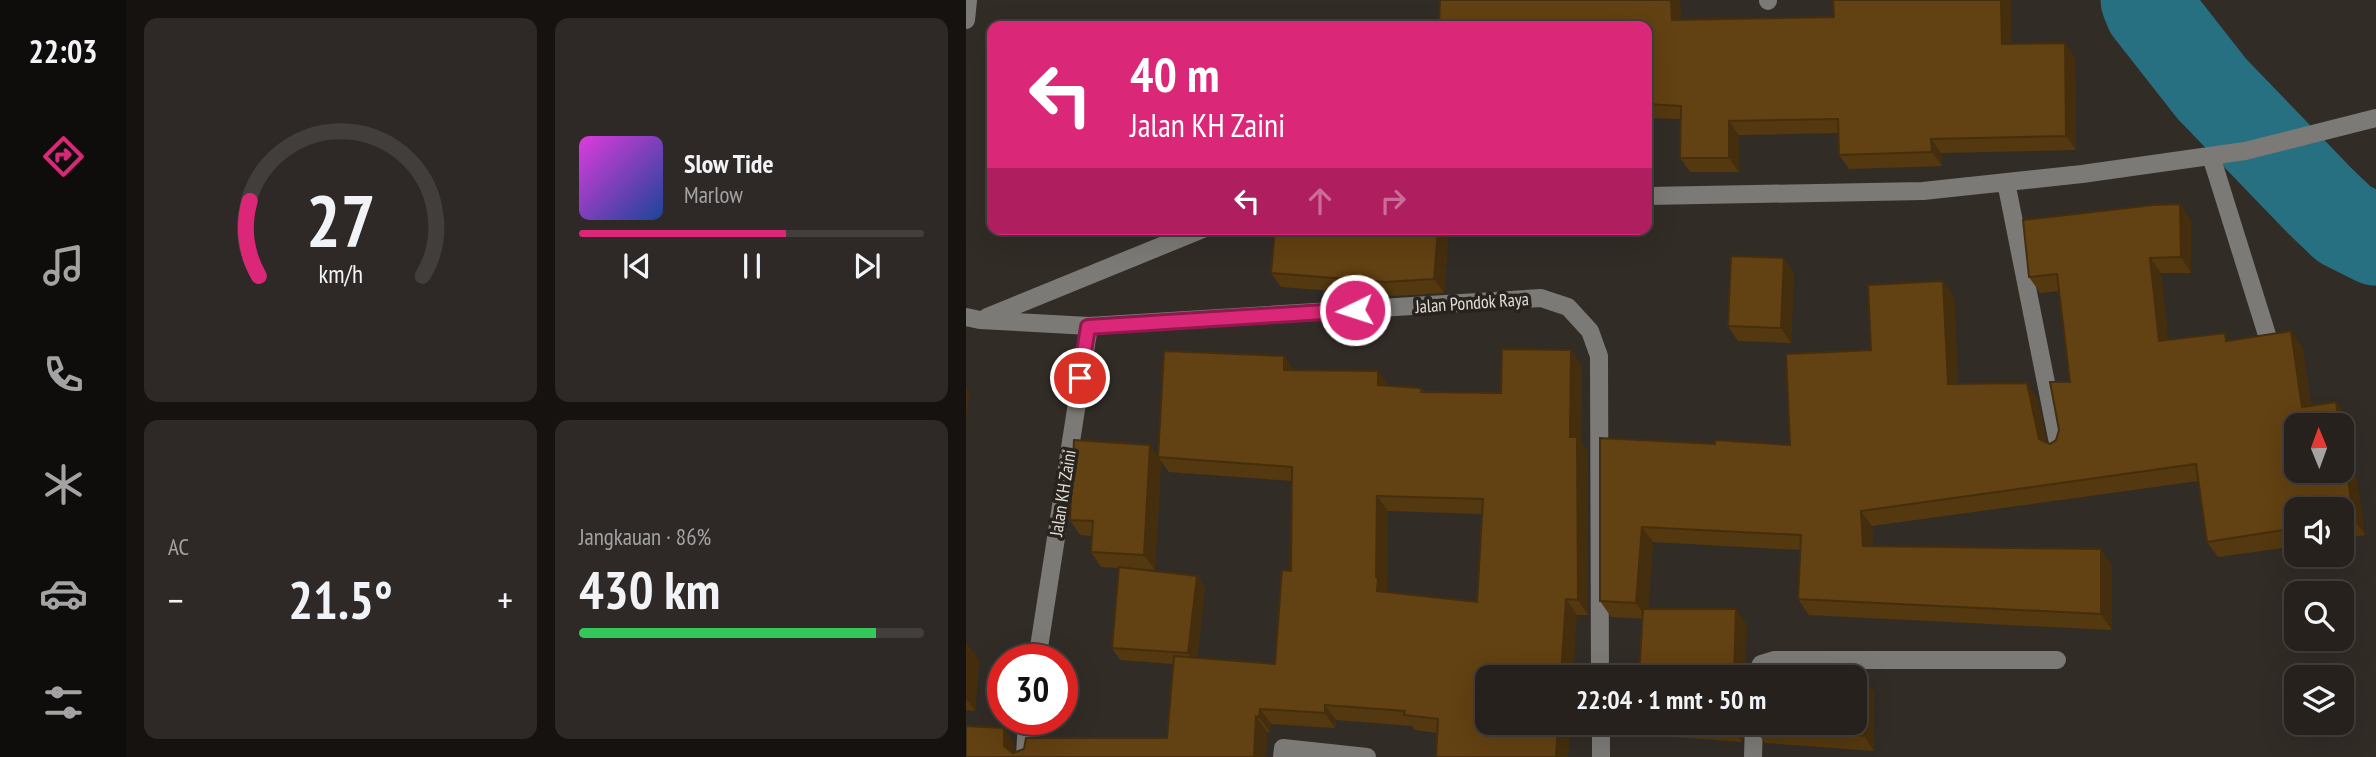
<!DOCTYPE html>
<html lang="id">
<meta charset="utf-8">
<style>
body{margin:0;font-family:"PT Sans Narrow",sans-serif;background:#2e2926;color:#f1f3f6;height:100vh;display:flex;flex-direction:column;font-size:26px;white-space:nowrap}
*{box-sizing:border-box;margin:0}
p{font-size:23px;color:#a4a3a4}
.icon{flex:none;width:38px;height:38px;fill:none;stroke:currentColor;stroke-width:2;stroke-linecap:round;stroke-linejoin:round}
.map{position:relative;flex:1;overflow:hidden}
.sheet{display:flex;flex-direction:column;gap:18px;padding:18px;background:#151210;width:840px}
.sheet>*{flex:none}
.banner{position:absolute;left:21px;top:21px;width:665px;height:214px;border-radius:14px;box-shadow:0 7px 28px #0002,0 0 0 2px #423e3b;background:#db2777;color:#fff;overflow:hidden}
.needle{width:46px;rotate:359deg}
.tools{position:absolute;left:1318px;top:413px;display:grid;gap:14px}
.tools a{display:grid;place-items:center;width:70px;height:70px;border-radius:14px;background:#26211d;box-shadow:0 7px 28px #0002,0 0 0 2px #423e3b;font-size:35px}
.speed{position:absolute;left:21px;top:644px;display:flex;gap:14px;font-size:35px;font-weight:700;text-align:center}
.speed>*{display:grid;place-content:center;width:91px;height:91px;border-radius:50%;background:#26211d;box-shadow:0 7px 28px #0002,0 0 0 2px #423e3b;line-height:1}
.speed .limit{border:10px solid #d22;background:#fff;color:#111}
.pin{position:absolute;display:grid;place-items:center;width:60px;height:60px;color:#fff;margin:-30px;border:4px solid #fff;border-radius:50%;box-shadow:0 2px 7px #0007}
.me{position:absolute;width:77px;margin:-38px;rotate:266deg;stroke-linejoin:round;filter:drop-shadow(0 0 5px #0008)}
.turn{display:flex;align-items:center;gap:24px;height:147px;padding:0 28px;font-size:32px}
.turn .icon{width:91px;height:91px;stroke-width:2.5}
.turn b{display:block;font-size:49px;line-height:60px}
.lanes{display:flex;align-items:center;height:66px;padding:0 28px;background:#0003;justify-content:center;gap:35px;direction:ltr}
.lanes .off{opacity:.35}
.big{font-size:52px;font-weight:800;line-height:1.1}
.sheet .card{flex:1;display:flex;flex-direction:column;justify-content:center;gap:10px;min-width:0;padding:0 24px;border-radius:14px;background:#2e2926}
.sheet .dial{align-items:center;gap:0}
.dial svg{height:182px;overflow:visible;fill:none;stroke:#423e3b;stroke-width:7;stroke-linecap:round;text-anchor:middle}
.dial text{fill:#f1f3f6;stroke:none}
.song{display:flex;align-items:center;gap:21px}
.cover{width:84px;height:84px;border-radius:10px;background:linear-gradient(135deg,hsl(300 70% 55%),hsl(220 70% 35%))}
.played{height:7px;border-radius:4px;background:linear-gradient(90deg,#db2777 60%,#423e3b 60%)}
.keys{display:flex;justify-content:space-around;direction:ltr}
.heat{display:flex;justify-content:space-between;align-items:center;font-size:38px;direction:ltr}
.charge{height:10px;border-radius:5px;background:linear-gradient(90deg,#34c759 86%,#423e3b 0)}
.sheet .tiles{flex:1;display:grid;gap:18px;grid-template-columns:repeat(2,1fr)}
.trip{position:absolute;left:509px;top:665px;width:392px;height:70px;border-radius:14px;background:#26211d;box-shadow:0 7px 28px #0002,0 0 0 2px #423e3b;font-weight:800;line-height:70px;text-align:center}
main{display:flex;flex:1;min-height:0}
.menu{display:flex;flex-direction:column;width:126px;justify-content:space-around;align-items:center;background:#0f0d0c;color:#a4a3a4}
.menu .icon{width:49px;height:49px}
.menu .selected{color:#db2777}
.menu b{font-size:32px;color:#f1f3f6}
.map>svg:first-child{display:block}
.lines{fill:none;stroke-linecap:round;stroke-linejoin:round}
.river{stroke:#267081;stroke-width:91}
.minor{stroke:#7c7a76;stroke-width:18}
.wall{fill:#54380f;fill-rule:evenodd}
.shaded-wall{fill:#452e0d}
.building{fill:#624112;stroke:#452e0d;stroke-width:2;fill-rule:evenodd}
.route-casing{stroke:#8e194d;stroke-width:18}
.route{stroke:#db2777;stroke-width:12}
.labels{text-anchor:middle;stroke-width:7;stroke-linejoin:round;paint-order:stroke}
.street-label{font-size:18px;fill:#e0dcd8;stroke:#28231d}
</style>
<main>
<nav class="menu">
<b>22:03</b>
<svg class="icon selected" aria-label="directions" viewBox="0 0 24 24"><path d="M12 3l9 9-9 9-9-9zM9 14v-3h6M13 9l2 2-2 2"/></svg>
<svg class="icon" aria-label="music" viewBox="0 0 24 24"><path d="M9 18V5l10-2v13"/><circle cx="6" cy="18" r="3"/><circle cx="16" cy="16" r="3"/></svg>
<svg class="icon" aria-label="phone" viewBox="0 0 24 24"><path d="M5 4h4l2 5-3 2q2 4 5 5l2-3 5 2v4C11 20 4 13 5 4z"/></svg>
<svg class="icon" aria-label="climate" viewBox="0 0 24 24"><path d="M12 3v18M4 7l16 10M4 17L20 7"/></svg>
<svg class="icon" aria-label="car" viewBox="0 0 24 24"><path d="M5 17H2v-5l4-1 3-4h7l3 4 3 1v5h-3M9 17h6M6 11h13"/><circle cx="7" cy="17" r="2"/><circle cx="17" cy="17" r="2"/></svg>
<svg class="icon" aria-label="filters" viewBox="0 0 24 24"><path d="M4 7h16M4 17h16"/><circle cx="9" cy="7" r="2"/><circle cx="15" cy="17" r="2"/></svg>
</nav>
<section class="sheet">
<div class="tiles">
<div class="card dial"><svg viewBox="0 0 100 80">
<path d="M14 69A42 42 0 1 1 86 69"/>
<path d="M14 69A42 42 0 0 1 10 36" stroke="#db2777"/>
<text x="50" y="56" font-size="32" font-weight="700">27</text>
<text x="50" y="72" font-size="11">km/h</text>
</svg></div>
<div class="card">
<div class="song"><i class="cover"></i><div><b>Slow Tide</b><p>Marlow</p></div></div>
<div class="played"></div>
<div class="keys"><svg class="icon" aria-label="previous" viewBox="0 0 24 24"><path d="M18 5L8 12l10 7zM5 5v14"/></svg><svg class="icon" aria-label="pause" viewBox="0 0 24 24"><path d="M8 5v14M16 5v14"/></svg><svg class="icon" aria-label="next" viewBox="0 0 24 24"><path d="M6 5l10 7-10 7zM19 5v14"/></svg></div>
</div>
<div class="card"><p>AC</p>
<div class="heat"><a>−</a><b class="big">21.5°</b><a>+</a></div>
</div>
<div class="card"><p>Jangkauan · 86%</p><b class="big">430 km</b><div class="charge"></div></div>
</div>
</section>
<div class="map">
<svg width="1410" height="757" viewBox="0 0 1410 757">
<rect width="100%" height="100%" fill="#322c27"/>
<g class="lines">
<path class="river" d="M 1180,0 L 1184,10 L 1246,89 L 1353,200 L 1378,224 L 1410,240"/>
<path class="minor" d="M 802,1 L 802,0
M 0,20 L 2,0
M 1245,156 L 1302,338
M 1040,182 L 1093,448
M 681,196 L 957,191 L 1116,174 L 1279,151 L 1410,118
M 0,317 L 14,320 L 123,326 L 575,298 L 602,307 L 624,331 L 633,356 L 634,677
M 21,317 L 237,229
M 71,660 L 123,326
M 789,677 L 795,664 L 808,660 L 1091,660
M 635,723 L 635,757
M 59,757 L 61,719
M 316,757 L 317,748 L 401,757
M 787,757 L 788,723"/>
</g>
<path class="wall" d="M 474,0 L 714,0 L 715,19 L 868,17 L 867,0 L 1045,0 L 1045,44 L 1109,57 L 1110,150 L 975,153 L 976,166 L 883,169 L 873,155 L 873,133 L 773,135 L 773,172 L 724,172 L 714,158 L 715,119 L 681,118 L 681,26 Z
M 1225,220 L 1225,273 L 1195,273 L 1202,340 L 1264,340 L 1336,346 L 1345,406 L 1370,402 L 1381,418 L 1399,535 L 1376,539 L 1376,509 L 1330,509 L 1330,546 L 1252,557 L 1241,542 L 1232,481 L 906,526 L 907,546 L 1146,565 L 1146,630 L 843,615 L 832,599 L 834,550 L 687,542 L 682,609 L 781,624 L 645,617 L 634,601 L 634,438 L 749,444 L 824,445 L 905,350 L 977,281 L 988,296 L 992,384 L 1071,398 L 1081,443 L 1084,444 L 1090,440 L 1104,382 L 1093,291 L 1074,293 L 1063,277 Z
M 483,229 L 478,293 L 429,296 L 315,287 L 305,273 Z
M 828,273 L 825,343 L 772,341 L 762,326 Z
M 318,356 L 328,370 L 423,386 L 455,388 L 459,392 L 535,393 L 616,365 L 615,442 L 622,452 L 622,615 L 611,615 L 522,723 L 604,723 L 602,757 L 470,757 L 471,733 L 449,730 L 446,726 L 370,720 L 369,728 L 305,724 L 304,732 L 301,732 L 300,757 L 0,757 L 48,743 L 48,753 L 201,738 L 207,664 L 154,660 L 146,648 L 153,568 L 135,567 L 125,552 L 126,536 L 114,535 L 104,520 L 192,457 ZM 195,461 L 203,472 L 326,481 L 325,571 L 309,664 L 231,658 L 239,588 L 231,576 L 175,569 L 189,570 ZM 422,511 L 516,514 L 511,602 L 423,592 L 421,590 Z
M 0,645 L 13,660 L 9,711 L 0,710 Z
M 908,692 L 908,751 L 799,743 L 788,728 Z
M 672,723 L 778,723 L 776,742 L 680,735 Z"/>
<path class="shaded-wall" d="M 705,0 L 714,0 L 716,34 L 706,20 Z
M 1035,0 L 1045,0 L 1046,58 L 1036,44 Z
M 1099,43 L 1109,57 L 1110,150 L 1100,136 Z
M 763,121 L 773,135 L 773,172 L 763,158 Z
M 965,139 L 975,153 L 976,166 L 966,152 Z
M 1214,204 L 1225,220 L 1225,273 L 1215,257 Z
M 472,229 L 483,229 L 478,293 L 468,279 Z
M 818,258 L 828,273 L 825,343 L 815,328 Z
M 1184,258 L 1195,273 L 1204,356 L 1193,341 Z
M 977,281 L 988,296 L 993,400 L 982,384 Z
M 1325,331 L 1336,346 L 1347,423 L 1336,407 Z
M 605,350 L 616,365 L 615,442 L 622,452 L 622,615 L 612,600 L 604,437 Z
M 318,356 L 329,371 L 318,370 Z
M 412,371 L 423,386 L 412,385 Z
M 1061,383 L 1071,398 L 1084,455 L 1073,439 Z
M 0,387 L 3,392 L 0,424 Z
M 1370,402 L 1381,418 L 1399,535 L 1388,520 L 1376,440 L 1376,425 L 1373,425 Z
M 184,445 L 195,461 L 189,570 L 178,555 Z
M 411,496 L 422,511 L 421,590 L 423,593 L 411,591 L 410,577 Z
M 895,511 L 906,526 L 908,561 L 897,546 Z
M 676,527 L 687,542 L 681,619 L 670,603 Z
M 1135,549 L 1146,565 L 1146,630 L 1135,614 Z
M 231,576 L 239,588 L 230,665 L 222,653 Z
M 600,599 L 611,615 L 607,677 L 595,677 Z
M 770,609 L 781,624 L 779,677 L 768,677 Z
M 2,645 L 13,660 L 9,711 L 0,699 L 0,672 Z
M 898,677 L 908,692 L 908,751 L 898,736 Z
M 359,705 L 370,720 L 369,728 L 359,713 Z
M 294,709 L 305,724 L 304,732 L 293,717 Z
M 290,716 L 301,732 L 300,757 L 288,757 Z
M 592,723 L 604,723 L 602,757 L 590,757 Z
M 766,723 L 778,723 L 776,742 L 766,727 Z
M 38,728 L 48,743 L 49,757 L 38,746 Z"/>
<path class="building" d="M 474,0 L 705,0 L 706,20 L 868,17 L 867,0 L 1035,0 L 1036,44 L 1099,43 L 1100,136 L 965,139 L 966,152 L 873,155 L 872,119 L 763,121 L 763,158 L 714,158 L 715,106 L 681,104 L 681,26 L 473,26 Z
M 1214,204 L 1215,257 L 1184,258 L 1193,341 L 1259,333 L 1260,341 L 1325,331 L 1336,407 L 1370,402 L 1373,425 L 1330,425 L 1330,471 L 1376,471 L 1376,440 L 1388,520 L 1376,522 L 1376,509 L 1330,509 L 1330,528 L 1241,542 L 1230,464 L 895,511 L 897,546 L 1135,549 L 1135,614 L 832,599 L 835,535 L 676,527 L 670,603 L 634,601 L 634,438 L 749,444 L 749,440 L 824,445 L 820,354 L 905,350 L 902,285 L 977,281 L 982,384 L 1061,383 L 1073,439 L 1084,444 L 1090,440 L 1093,430 L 1084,382 L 1104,382 L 1091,274 L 1063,277 L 1057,220 L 1187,205 Z
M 309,229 L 472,229 L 468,279 L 419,282 L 305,273 Z
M 765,256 L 818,258 L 815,328 L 762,326 Z
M 536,349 L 605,350 L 604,437 L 611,437 L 612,600 L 600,599 L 595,677 L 522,677 L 522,723 L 592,723 L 590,757 L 470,757 L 472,719 L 438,715 L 439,711 L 359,705 L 359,713 L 294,709 L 293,717 L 290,716 L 288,757 L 0,757 L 0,726 L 38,728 L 38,746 L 47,753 L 58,749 L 60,738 L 201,738 L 208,656 L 309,664 L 316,570 L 325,571 L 326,467 L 192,457 L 198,351 L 318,356 L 318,370 L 412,371 L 412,385 L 455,388 L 455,392 L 535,393 ZM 411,496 L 517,499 L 511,602 L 411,591 L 412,578 L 410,577 Z
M 108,440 L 184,445 L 178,555 L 125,552 L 127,521 L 104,520 Z
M 153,567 L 231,576 L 222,653 L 146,648 Z
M 677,609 L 770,609 L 768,677 L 673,677 Z
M 0,645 L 2,645 L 0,672 Z
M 819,677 L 898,677 L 898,736 L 788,728 L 788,723 L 889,723 L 889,677 Z
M 714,723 L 766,723 L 766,727 Z"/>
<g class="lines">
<g class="route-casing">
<path id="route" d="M 114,378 L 122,327 L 389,310"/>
</g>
<use href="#route" class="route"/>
</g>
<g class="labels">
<g class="street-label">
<text transform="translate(506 303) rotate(-4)" y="6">Jalan Pondok Raya</text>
<text transform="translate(97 493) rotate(-81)" y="6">Jalan KH Zaini</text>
</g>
</g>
</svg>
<div class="tools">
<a><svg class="needle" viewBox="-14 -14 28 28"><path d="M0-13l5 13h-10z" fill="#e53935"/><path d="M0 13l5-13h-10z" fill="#a4a3a4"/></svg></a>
<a><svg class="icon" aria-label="sound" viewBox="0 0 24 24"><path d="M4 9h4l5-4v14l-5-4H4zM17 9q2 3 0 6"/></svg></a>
<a><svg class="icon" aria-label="search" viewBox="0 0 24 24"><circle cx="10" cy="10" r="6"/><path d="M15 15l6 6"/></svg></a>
<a><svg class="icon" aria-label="layers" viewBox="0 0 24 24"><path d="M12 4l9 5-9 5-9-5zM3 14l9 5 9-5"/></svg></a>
</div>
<div class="speed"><div class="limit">30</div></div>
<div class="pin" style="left:114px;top:378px;background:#d93025"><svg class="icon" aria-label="arrive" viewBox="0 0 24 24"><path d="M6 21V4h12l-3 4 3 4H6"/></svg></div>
<svg class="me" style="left:389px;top:310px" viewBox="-20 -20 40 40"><circle r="17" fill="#db2777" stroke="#fff" stroke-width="3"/><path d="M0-11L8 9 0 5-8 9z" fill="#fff"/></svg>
<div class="trip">22:04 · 1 mnt · 50 m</div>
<div class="banner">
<div class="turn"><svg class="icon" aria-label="left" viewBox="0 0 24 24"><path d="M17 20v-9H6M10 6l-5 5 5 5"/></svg><div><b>40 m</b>Jalan KH Zaini</div></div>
<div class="lanes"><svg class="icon" aria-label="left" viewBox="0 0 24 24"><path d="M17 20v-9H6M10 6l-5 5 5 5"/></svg><svg class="icon off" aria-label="ahead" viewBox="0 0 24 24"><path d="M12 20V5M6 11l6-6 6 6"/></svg><svg class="icon off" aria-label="right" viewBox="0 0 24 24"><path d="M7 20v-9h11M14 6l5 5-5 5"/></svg></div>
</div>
</div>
</main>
